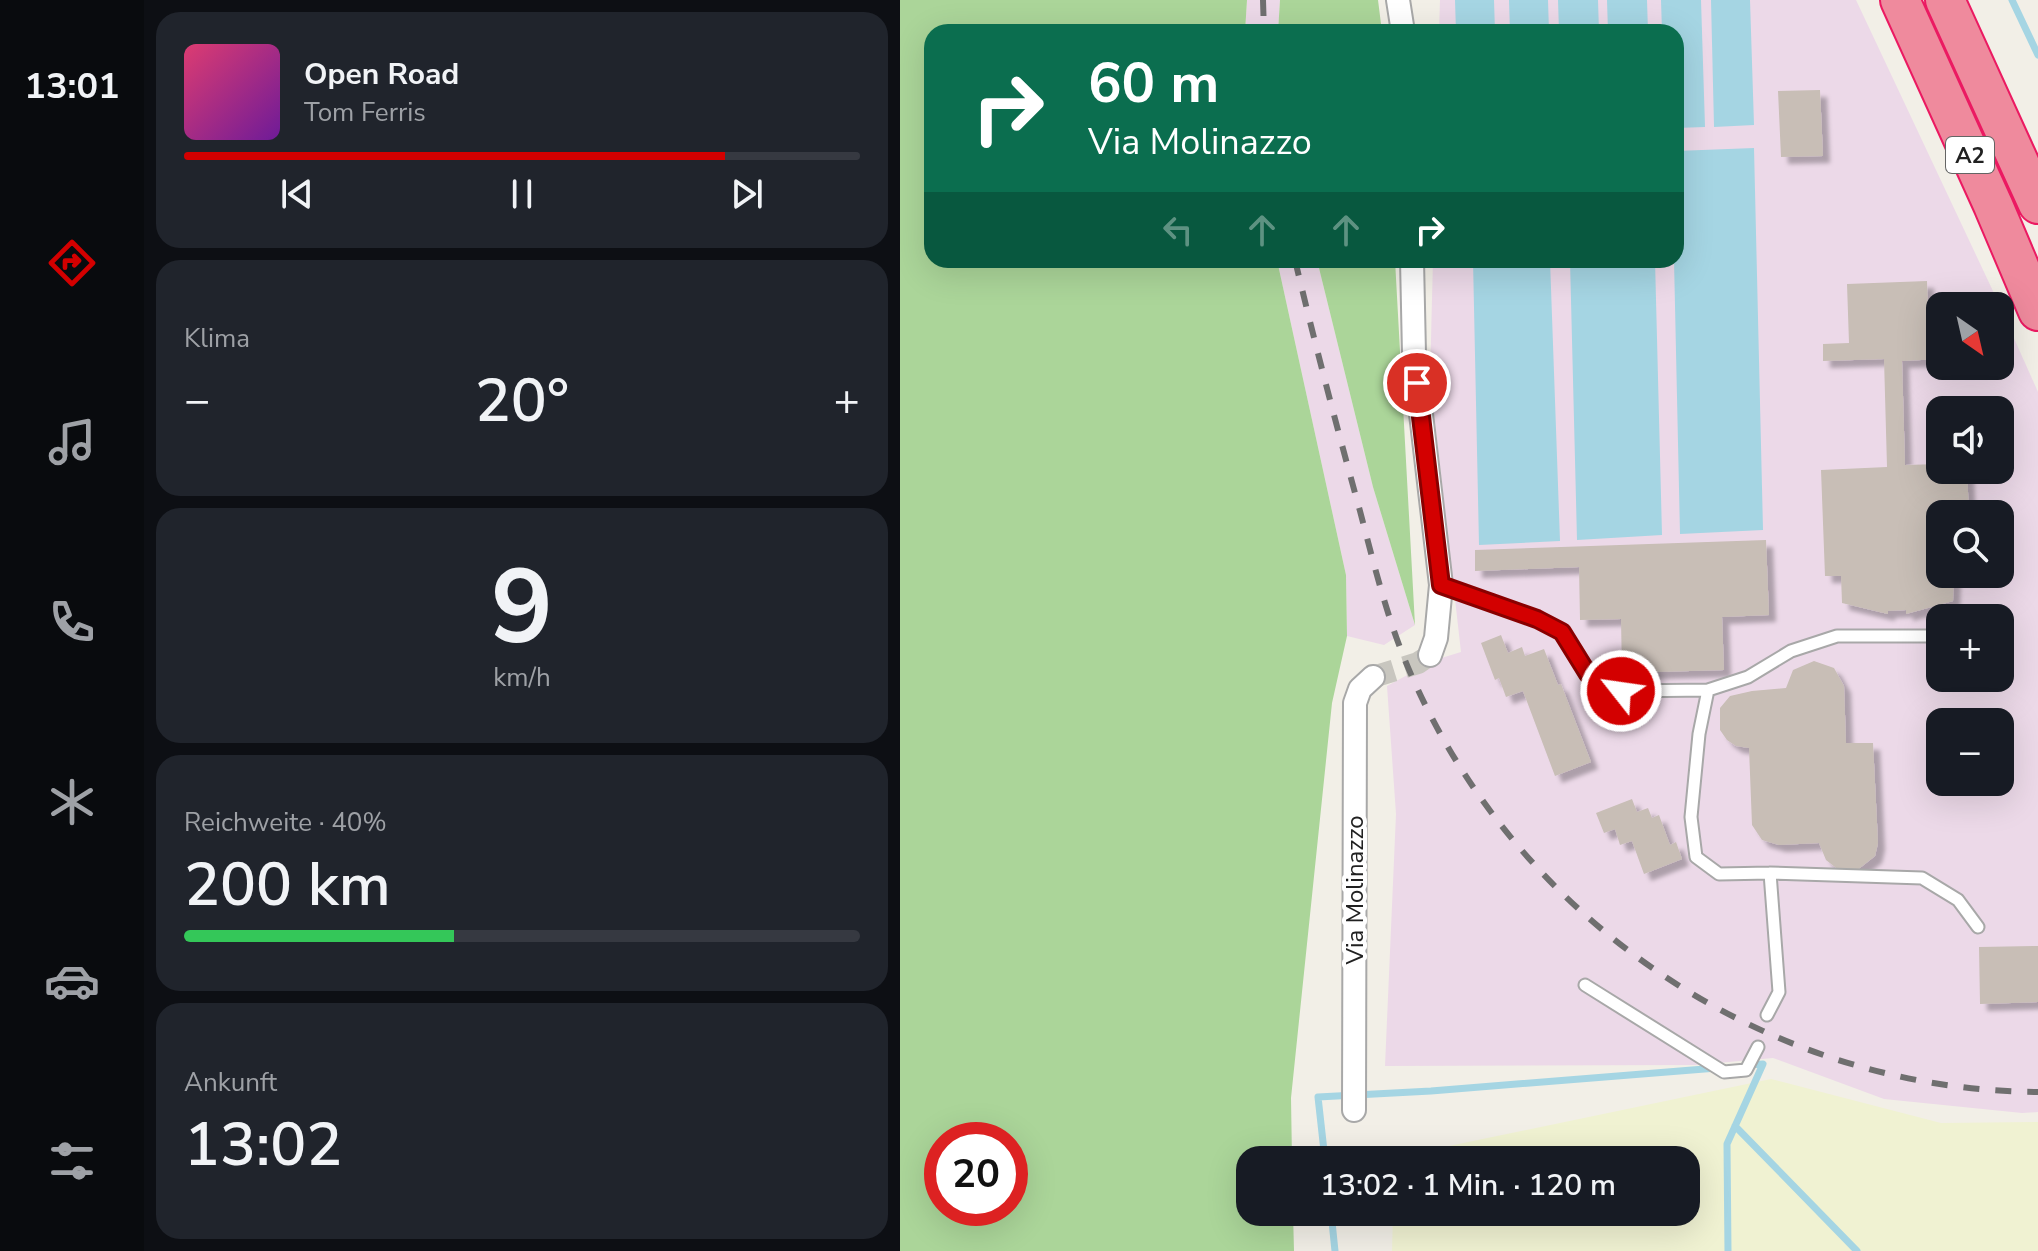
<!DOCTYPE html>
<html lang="de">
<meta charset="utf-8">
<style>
body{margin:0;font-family:"Nunito Sans",sans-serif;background:#20242c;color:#f1f3f6;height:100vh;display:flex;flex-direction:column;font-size:30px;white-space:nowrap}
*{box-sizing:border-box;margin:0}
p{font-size:26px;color:#9ea1a6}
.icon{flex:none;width:44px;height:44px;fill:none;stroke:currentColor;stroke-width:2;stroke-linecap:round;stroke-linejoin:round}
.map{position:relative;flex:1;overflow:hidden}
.side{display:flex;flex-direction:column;gap:12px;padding:12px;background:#0d0f14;width:756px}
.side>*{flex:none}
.hud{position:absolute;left:24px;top:24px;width:760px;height:244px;border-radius:24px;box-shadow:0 8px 32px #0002;background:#0b6e4f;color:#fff;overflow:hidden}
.needle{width:52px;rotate:146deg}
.tools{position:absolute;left:1026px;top:292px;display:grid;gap:16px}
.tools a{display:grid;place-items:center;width:88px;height:88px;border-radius:16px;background:#171b24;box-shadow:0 8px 32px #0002;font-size:40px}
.speed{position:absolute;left:24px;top:1122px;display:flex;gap:16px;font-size:40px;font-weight:700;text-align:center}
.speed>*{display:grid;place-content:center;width:104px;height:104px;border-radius:50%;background:#171b24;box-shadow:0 8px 32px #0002;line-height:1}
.speed .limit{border:12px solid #d22;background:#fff;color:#111}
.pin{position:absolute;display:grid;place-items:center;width:68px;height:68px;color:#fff;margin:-34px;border:4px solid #fff;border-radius:50%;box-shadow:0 2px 8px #0007}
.me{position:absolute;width:88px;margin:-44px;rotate:300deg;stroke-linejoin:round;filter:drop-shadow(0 0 6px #0008)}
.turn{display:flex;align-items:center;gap:28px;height:168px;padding:0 32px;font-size:36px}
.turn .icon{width:104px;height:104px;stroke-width:2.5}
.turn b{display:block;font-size:56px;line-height:68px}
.lanes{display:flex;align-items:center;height:76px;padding:0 32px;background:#0003;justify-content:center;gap:40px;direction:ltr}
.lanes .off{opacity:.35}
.big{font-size:60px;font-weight:600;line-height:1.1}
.side .card{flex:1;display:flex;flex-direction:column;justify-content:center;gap:12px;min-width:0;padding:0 28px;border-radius:24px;background:#20242c}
.side .dial{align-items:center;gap:0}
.dial b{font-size:104px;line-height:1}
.song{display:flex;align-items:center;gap:24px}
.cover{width:96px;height:96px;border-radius:12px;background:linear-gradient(135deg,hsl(340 70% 55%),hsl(280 70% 35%))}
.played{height:8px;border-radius:4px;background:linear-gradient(90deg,#d30000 80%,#363941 80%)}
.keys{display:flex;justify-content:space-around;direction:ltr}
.heat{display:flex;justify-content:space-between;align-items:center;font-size:44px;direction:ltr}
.charge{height:12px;border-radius:6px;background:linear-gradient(90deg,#34c759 40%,#363941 0)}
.trip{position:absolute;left:336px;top:1146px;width:464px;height:80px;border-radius:24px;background:#171b24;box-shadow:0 8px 32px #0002;font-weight:600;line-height:80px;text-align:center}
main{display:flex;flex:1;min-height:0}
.menu{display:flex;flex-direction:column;width:144px;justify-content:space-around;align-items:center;background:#090b0e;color:#9ea1a6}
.menu .icon{width:56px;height:56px}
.menu .selected{color:#d30000}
.menu b{font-size:36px;color:#f1f3f6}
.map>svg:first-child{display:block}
.industrial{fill:#ecd9e8;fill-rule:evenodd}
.farmland{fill:#f0f2d2}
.forest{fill:#abd599;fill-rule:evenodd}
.water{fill:#a5d5e3}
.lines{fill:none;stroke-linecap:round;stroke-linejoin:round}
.stream{stroke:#a5d5e3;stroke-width:7}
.building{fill:#c8beb6;filter:url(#shadow)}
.street-tunnel{stroke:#c8c6bf;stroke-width:22;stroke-dasharray:22 11;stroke-linecap:butt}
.lane-casing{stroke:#a8a8a8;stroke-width:15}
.street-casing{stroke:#a8a8a8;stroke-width:26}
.highway-casing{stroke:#eb1a62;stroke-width:42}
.lane{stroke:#fff;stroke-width:11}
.street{stroke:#fff;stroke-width:22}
.highway{stroke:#ef8a9d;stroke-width:38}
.rail{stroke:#6f6f6f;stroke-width:6;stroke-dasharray:16 16;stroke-linecap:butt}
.route-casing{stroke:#890000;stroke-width:20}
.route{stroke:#d30000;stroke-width:14}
.labels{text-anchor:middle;stroke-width:8;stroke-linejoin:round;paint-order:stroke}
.shield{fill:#fff;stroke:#646464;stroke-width:2}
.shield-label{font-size:22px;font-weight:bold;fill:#212121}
.street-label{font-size:24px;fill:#212121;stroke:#fff}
</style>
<main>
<nav class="menu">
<b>13:01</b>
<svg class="icon selected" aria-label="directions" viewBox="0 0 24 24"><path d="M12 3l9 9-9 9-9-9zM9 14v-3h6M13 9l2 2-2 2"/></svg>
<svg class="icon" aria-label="music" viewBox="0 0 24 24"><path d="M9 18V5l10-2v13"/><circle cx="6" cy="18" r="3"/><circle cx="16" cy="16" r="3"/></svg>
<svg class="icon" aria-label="phone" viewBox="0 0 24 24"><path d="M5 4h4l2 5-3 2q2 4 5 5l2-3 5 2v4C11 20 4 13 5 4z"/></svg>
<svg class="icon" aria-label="climate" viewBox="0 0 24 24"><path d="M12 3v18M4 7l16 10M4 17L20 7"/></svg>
<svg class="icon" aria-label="car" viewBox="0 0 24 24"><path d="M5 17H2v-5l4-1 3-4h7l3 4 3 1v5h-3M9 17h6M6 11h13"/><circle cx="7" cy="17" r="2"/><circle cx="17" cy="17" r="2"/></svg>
<svg class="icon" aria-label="filters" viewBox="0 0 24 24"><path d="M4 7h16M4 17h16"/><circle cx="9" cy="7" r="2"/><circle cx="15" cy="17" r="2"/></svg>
</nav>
<section class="side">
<div class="card">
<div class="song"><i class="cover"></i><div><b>Open Road</b><p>Tom Ferris</p></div></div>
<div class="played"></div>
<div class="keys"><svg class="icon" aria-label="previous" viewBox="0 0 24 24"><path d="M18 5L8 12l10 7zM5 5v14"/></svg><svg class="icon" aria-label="pause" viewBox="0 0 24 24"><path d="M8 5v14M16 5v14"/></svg><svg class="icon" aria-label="next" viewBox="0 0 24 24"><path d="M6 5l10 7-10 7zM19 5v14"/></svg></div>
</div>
<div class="card"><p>Klima</p>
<div class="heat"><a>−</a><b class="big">20°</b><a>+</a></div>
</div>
<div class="card dial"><b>9</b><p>km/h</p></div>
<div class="card"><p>Reichweite · 40%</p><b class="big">200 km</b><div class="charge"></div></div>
<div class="card"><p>Ankunft</p><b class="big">13:02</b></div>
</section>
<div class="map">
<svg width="1138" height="1251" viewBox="0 0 1138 1251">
<defs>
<filter id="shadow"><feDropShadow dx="7" dy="7" stdDeviation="2" flood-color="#0004"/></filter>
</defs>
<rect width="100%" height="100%" fill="#f2efe7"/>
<path class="industrial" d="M 347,0 L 380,0 L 378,32 L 345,32 Z
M 540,0 L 956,0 L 1100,306 L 1040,306 L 1040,366 L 1100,366 L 1100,307 L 1138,392 L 1138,1112 L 1122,1113 L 984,1099 L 873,1058 L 795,1065 L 485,1066 L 496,814 L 487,686 L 535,660 L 561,652 L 530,378 L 533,260 L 776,260 L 776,32 L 539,32 ZM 1040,410 L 1100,410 L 1100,470 L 1040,470 ZM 1040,514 L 1100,514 L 1100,574 L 1040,574 ZM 1040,618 L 1100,618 L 1100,678 L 1040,678 ZM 1040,722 L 1100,722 L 1100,782 L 1040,782 Z
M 377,260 L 417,260 L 473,487 L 515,625 L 484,645 L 447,636 L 446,575 Z"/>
<path class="farmland" d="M 871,1079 L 1041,1123 L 1138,1122 L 1138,1251 L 492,1251 L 493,1212 L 786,1212 L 786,1160 L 496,1160 L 496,1157 Z"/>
<path class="forest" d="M 0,0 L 347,0 L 345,32 L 32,32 L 32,260 L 377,260 L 446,575 L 447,636 L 432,703 L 391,1098 L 392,1160 L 350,1160 L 350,1212 L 393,1212 L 394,1251 L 0,1251 ZM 42,1140 L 110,1140 L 110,1208 L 42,1208 Z
M 380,0 L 478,0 L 482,32 L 378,32 Z
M 417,260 L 495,260 L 515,625 L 473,487 Z"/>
<path class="water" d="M 555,0 L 594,0 L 595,32 L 556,32 Z
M 609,0 L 648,0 L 649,32 L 610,32 Z
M 658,0 L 698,0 L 699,32 L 659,32 Z
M 707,0 L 747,0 L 748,32 L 708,32 Z
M 761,0 L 801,0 L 805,127 L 776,128 L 776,32 L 762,32 Z
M 811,0 L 850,0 L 854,125 L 814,127 Z
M 854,148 L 863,530 L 780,534 L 774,260 L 776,260 L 776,151 Z
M 573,260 L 650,260 L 660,541 L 579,545 Z
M 670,260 L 755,260 L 762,535 L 677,540 Z"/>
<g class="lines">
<path class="stream" d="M 1112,0 L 1138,55
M 835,1126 L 957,1251
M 425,1160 L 418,1097 L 531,1091 L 817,1068
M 431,1212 L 435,1251
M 828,1251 L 827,1144 L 863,1064 L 849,1065"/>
</g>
<path class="building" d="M 920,90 L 923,156 L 881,157 L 878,91 Z
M 1027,281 L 1029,339 L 1040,339 L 1040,359 L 1002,361 L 1005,465 L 1040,464 L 1040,470 L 1067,470 L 1069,514 L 1040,514 L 1040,574 L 1054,574 L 1053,601 L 1006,614 L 1006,610 L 988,611 L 988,614 L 942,603 L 941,576 L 925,576 L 921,470 L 987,467 L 984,359 L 923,361 L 923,344 L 949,343 L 947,284 Z
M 866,540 L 869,615 L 822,617 L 824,670 L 722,673 L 721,619 L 680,620 L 679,567 L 575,571 L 575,550 Z
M 601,635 L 608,653 L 622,647 L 625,656 L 644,649 L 658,685 L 661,684 L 691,762 L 655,776 L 623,691 L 606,697 L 599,678 L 595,680 L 581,643 Z
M 914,661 L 934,668 L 944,686 L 946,743 L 973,743 L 978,843 L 975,856 L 956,871 L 939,870 L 926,860 L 919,843 L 879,845 L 862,840 L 852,825 L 849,748 L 836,746 L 827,740 L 820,730 L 820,708 L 830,696 L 852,691 L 886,688 L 893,670 Z
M 732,799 L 737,812 L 748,808 L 752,818 L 759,815 L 770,845 L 776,842 L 782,859 L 744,874 L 732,841 L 720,845 L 715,829 L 704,833 L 696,813 Z
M 1138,946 L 1138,1002 L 1080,1004 L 1079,947 Z"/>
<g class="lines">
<path class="street-tunnel" d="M 473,677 L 518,663 L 530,655"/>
<g class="lane-casing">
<path id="lane" d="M 541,585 L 637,619 L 662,632 L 688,674 L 721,691 L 808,690 L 848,677 L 891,651 L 937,636 L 1040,636
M 808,690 L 799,734 L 791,817 L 796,857 L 819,874 L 870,873 L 1022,878 L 1058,900 L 1078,927
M 685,985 L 824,1072 L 846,1070 L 858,1047
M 867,1015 L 879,992 L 870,873"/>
</g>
<g class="street-casing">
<path id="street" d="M 498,0 L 503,32
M 512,260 L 514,354 L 541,585 L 536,638 L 530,655
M 454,1110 L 455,703 L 460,689 L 473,677"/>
</g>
<g class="highway-casing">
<path id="highway" d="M 1000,0 L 1093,205 L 1138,311
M 1045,0 L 1138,204"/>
</g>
<use href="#lane" class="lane"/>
<use href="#street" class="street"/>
<use href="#highway" class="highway"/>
<path class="rail" d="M 363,0 L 364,32
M 395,260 C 415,344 437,428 460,511 C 475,568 489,627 514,681 C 623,925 869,1090 1138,1092"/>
</g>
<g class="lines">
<g class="route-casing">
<path id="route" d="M 517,383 L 541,585 L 637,619 L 662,632 L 688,674 L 721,691"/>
</g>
<use href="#route" class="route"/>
</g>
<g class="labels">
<rect class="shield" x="1046" y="137" width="48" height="36" rx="6"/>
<g class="shield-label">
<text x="1070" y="163">A2</text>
</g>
<g class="street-label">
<text transform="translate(455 890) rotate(-90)" y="8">Via Molinazzo</text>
</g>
</g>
</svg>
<div class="tools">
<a><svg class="needle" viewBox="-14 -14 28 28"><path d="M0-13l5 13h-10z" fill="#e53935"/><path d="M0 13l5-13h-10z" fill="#9ea1a6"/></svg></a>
<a><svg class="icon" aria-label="sound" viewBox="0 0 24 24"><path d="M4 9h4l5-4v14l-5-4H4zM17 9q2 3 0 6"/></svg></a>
<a><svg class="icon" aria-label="search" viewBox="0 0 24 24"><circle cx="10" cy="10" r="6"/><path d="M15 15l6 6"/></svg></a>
<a>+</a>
<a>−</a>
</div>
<div class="speed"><div class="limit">20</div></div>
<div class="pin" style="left:517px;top:383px;background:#d93025"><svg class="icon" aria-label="arrive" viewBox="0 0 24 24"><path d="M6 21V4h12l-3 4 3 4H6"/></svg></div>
<svg class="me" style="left:721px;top:691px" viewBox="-20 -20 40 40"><circle r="17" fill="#d30000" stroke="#fff" stroke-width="3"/><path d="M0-11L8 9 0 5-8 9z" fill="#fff"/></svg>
<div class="trip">13:02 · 1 Min. · 120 m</div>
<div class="hud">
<div class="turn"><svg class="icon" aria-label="right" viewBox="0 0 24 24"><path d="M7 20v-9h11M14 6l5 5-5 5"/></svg><div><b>60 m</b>Via Molinazzo</div></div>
<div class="lanes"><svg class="icon off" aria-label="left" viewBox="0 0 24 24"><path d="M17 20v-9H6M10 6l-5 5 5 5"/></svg><svg class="icon off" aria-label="ahead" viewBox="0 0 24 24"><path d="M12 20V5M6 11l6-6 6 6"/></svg><svg class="icon off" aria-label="ahead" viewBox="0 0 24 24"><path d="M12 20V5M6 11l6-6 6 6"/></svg><svg class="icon" aria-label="right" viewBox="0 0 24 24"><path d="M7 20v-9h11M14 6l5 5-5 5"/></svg></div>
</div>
</div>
</main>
